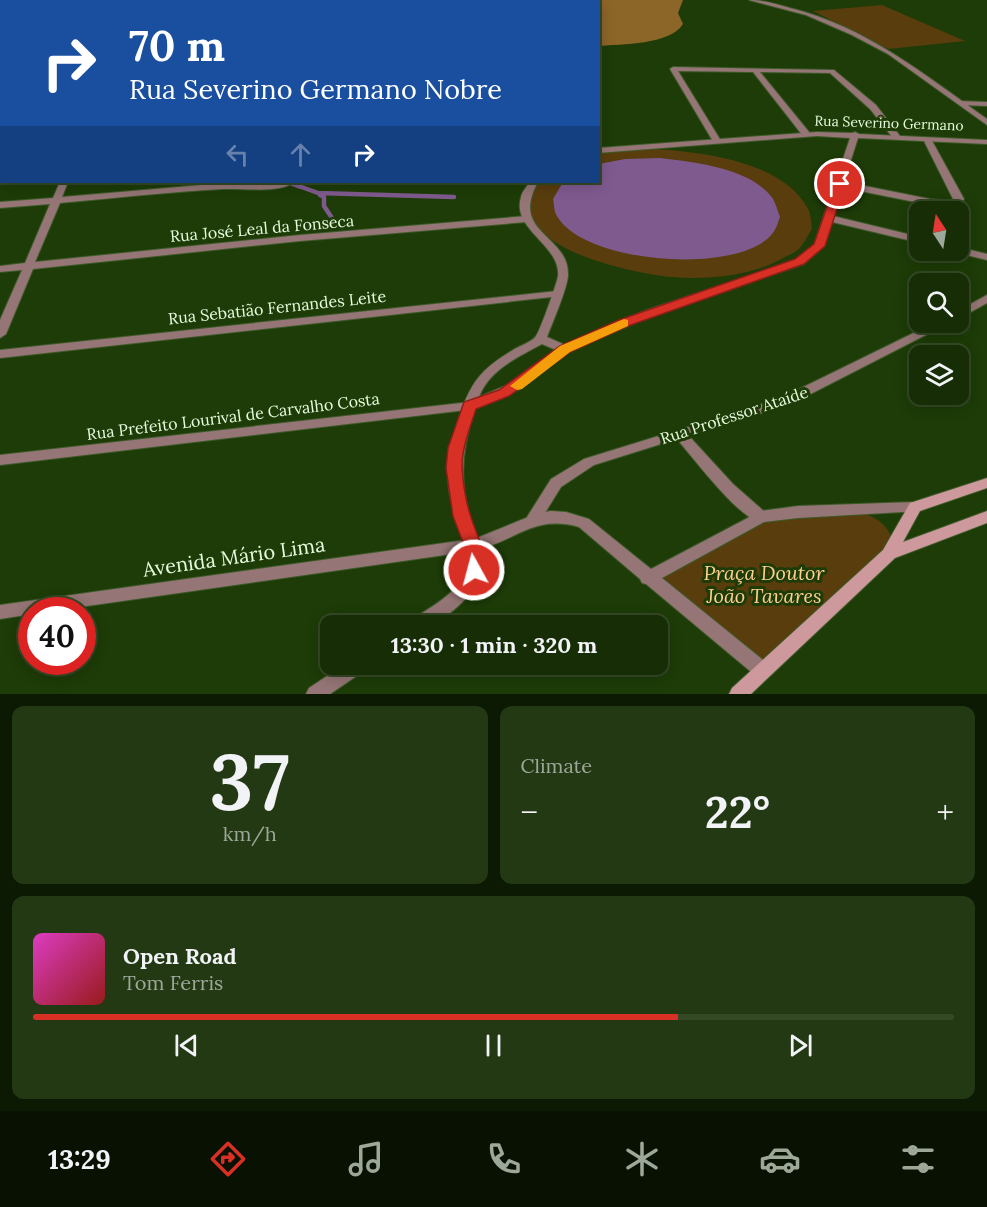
<!DOCTYPE html>
<meta charset="utf-8">
<style>
body{margin:0;font-family:Lora,serif;background:#233913;color:#f1f3f6;height:100vh;display:flex;flex-direction:column;font-size:22px;white-space:nowrap}
*{box-sizing:border-box;margin:0}
p{font-size:20px;color:#9ea89a}
.icon{flex:none;width:33px;height:33px;fill:none;stroke:currentColor;stroke-width:2;stroke-linecap:round;stroke-linejoin:round}
.map{position:relative;height:694px;overflow:hidden}
.sheet{display:flex;flex-direction:column;gap:12px;padding:12px;background:#0c1903;flex:1}
.sheet>*{flex:none}
.guide{position:absolute;left:0px;top:0px;width:600px;height:183px;box-shadow:0 3px 15px #0003,0 0 0 2px #354927;background:#1a4fa0;color:#fff;overflow:hidden}
.needle{width:39px;rotate:348deg}
.fabs{position:absolute;left:909px;top:201px;display:grid;gap:12px}
.fabs a{display:grid;place-items:center;width:60px;height:60px;border-radius:12px;background:#162d05;box-shadow:0 3px 15px #0003,0 0 0 2px #354927;font-size:30px}
.speed{position:absolute;left:18px;top:597px;display:flex;gap:12px;font-size:30px;font-weight:700;text-align:center}
.speed>*{display:grid;place-content:center;width:78px;height:78px;border-radius:50%;background:#162d05;box-shadow:0 3px 15px #0003,0 0 0 2px #354927;line-height:1}
.speed .limit{border:9px solid #d22;background:#fff;color:#111}
.pin{position:absolute;display:grid;place-items:center;width:51px;height:51px;color:#fff;margin:-26px;border:3px solid #fff;border-radius:50%;box-shadow:0 2px 6px #0007}
.me{position:absolute;width:66px;margin:-33px;rotate:353deg;stroke-linejoin:round;filter:drop-shadow(0 0 4px #0008)}
.turn{display:flex;align-items:center;gap:21px;height:126px;padding:0 30px;font-size:27px}
.turn .icon{width:78px;height:78px;stroke-width:2.5}
.turn b{display:block;font-size:42px;line-height:51px}
.lanes{display:flex;align-items:center;height:57px;padding:0 30px;background:#0003;justify-content:center;gap:30px;direction:ltr}
.lanes .off{opacity:.35}
.big{font-size:45px;font-weight:700;line-height:1.1}
.sheet .tile{flex:1;display:flex;flex-direction:column;justify-content:center;gap:9px;min-width:0;padding:0 21px;border-radius:12px;background:#233913}
.sheet .dial{align-items:center;gap:0}
.dial b{font-size:78px;line-height:1}
.song{display:flex;align-items:center;gap:18px}
.cover{width:72px;height:72px;border-radius:9px;background:linear-gradient(135deg,hsl(310 70% 55%),hsl(0 70% 35%))}
.played{height:6px;border-radius:3px;background:linear-gradient(90deg,#d93025 70%,#354927 70%)}
.keys{display:flex;justify-content:space-around;direction:ltr}
.heat{display:flex;justify-content:space-between;align-items:center;font-size:33px;direction:ltr}
.sheet .tiles{flex:1;display:grid;gap:12px;grid-template-columns:1fr 1fr}
.tile:last-child{grid-column:span 2}
.trip{position:absolute;left:320px;top:615px;width:348px;height:60px;border-radius:12px;background:#162d05;box-shadow:0 3px 15px #0003,0 0 0 2px #354927;font-weight:700;line-height:60px;text-align:center}
.tabs{display:flex;height:96px;justify-content:space-around;align-items:center;background:#091202;color:#9ea89a}
.tabs .icon{width:42px;height:42px}
.tabs .selected{color:#d93025}
.tabs b{font-size:27px;color:#f1f3f6}
.map>svg:first-child{display:block}
.green{fill:#593d0d}
.forest{fill:#8c6528}
.water{fill:#7f5a8f}
.lines{fill:none;stroke-linecap:round;stroke-linejoin:round}
.stream-far1{stroke:#7f5a8f;stroke-width:4}
.stream{stroke:#7f5a8f;stroke-width:4.5}
.minor-casing{stroke:#3d5a29;stroke-width:2}
.tertiary-casing{stroke:#3d5a29;stroke-width:2}
.secondary-casing{stroke:#3d5a29;stroke-width:2}
.minor{fill:#957576;fill-rule:evenodd}
.tertiary{fill:#957576;fill-rule:evenodd}
.secondary{fill:#cd999c;fill-rule:evenodd}
.route{fill:#d93025;stroke:#8d1f18;stroke-width:1.5}
.slow{fill:#f59e0b}
.labels{text-anchor:middle;stroke-width:6;stroke-linejoin:round;paint-order:stroke}
.far-street-label{font-size:14px;fill:#e6fadd;stroke:#1d3c07}
.street-label{font-size:16px;fill:#e6fadd;stroke:#1d3c07}
.near-street-label{font-size:20px;fill:#e6fadd;stroke:#1d3c07}
.near-park-label{font-size:20px;font-style:italic;fill:#fecf8e;stroke:#1d3c07}
</style>
<div class="map">
<svg width="987" height="694" viewBox="0 0 987 694">
<rect width="100%" height="100%" fill="#1d3c07"/>
<path class="green" d="M 882,5 L 965,41 L 889,49 L 813,11 Z
M 642,148 C 692,151 779,158 807,207 C 811,212 811,223 812,229 C 808,235 804,243 799,249 C 795,253 788,255 783,258 C 751,276 709,280 672,277 C 633,274 491,244 538,182 L 598,182 L 599,153 Z
M 859,511 C 877,518 890,525 894,546 L 762,670 L 648,578 L 761,517 Z"/>
<path class="forest" d="M 468,0 L 683,0 L 678,13 L 683,24 C 670,45 621,44 599,46 L 598,2 L 460,1 Z"/>
<path class="water" d="M 660,158 C 694,162 752,168 773,199 C 776,204 778,212 780,217 C 778,222 776,230 772,234 C 739,276 576,264 555,212 C 554,208 554,203 553,199 L 563,182 L 598,182 L 599,164 L 625,159 Z"/>
<g class="lines">
<path class="stream-far1" d="M 287,182 L 301,187"/>
<path class="stream" d="M 296,185 L 318,193 L 454,197
M 320,195 L 324,197 L 324,206 L 332,218"/>
<g class="minor-casing">
<path id="minor" d="M 137,0 L 143,0 L 143,2 L 137,2 Z
M 0,8 L 2,8 L 2,12 L 0,12 Z
M 0,48 L 2,48 L 2,54 L 0,53 Z
M 673,67 L 834,70 L 876,105 L 900,136 L 893,138 L 870,109 L 830,73 L 760,72 L 809,132 L 810,134 L 806,136 L 803,136 L 753,72 L 678,71 L 721,141 L 714,143 L 670,69 Z
M 0,92 L 2,92 L 0,97 Z
M 958,101 L 987,102 L 987,106 L 961,105 L 957,103 Z
M 0,124 L 2,124 L 2,128 L 0,128 Z
M 924,137 L 931,139 L 964,199 L 961,206 L 930,205 L 840,187 L 835,184 L 840,181 L 930,199 L 954,201 L 923,139 Z
M 0,152 L 2,152 L 2,158 L 0,158 Z
M 60,182 L 68,182 L 62,197 L 225,183 L 264,184 L 279,182 L 295,182 C 278,194 244,188 223,189 C 168,192 114,198 60,203 L 35,262 L 300,235 L 527,216 L 532,219 L 527,222 L 300,241 L 33,269 L 6,334 L 0,338 L 0,320 L 22,270 L 0,272 L 0,266 L 25,263 L 50,204 L 0,208 L 0,202 L 53,198 Z
M 557,291 L 561,292 L 563,294 L 561,296 L 0,358 L 0,350 Z
M 987,295 L 987,303 L 958,319 L 958,311 Z
M 936,322 L 951,322 L 791,404 L 689,436 L 733,484 L 766,513 L 769,517 L 766,521 C 762,522 762,523 757,521 C 735,513 694,459 677,439 L 594,465 L 561,487 L 540,521 L 535,523 L 530,521 L 527,517 L 551,479 L 584,459 L 781,398 Z
M 470,402 L 475,403 L 477,406 L 475,409 L 0,465 L 0,455 Z
M 473,539 L 479,541 L 481,545 L 479,549 L 473,551 L 59,610 L 32,610 L 32,614 L 0,619 L 0,605 Z"/>
</g>
<g class="tertiary-casing">
<path id="tertiary" d="M 749,0 C 763,0 776,4 790,8 C 865,26 925,75 987,119 L 987,125 L 888,54 L 852,35 L 806,15 Z
M 817,132 L 852,133 L 855,132 L 859,134 L 987,140 L 987,144 L 858,138 L 833,216 L 920,237 L 920,243 L 832,222 L 824,246 L 804,264 L 655,314 L 569,352 L 520,389 L 475,409 C 459,457 459,490 477,538 L 538,513 L 551,511 L 566,512 L 589,519 L 651,569 L 761,511 L 798,506 L 915,502 L 920,503 L 922,507 L 920,511 L 798,518 L 764,522 L 662,578 L 768,664 L 771,670 L 768,676 L 762,678 L 756,676 L 646,584 L 642,583 L 640,579 L 579,527 C 536,515 519,538 481,549 C 488,582 459,611 432,624 C 425,627 415,626 408,626 L 410,621 C 427,609 452,597 462,578 C 476,555 452,516 449,490 C 446,464 452,439 460,415 C 471,381 483,368 513,350 C 519,346 532,342 536,336 C 540,331 557,283 558,276 C 561,245 511,230 521,197 C 522,192 527,186 530,182 L 538,182 C 509,234 569,234 568,275 C 568,287 552,324 547,337 L 565,345 L 647,310 L 796,260 L 814,245 L 850,138 L 817,136 L 598,153 L 598,148 ZM 542,344 L 556,350 L 512,383 L 479,397 C 489,370 518,357 542,344 Z
M 958,247 L 987,254 L 987,260 L 954,252 L 953,250 L 958,250 Z
M 345,664 L 370,664 L 367,669 L 330,694 L 306,694 L 309,688 Z"/>
</g>
<g class="secondary-casing">
<path id="secondary" d="M 987,478 L 987,488 L 920,511 L 903,542 L 987,511 L 987,523 L 895,558 L 751,694 L 729,694 L 732,688 L 883,550 L 910,503 Z"/>
</g>
<use href="#minor" class="minor"/>
<use href="#tertiary" class="tertiary"/>
<use href="#secondary" class="secondary"/>
</g>
<path class="route" d="M 840,181 L 845,184 L 825,246 L 804,264 L 628,326 L 570,352 L 509,396 L 476,409 C 470,428 462,447 462,467 C 463,482 466,503 471,517 C 476,535 490,557 481,575 L 474,577 L 468,575 L 464,545 L 453,516 L 446,468 L 448,448 L 464,402 L 499,390 L 560,346 L 619,320 L 795,259 L 814,244 L 835,184 Z"/>
<path class="slow" d="M 624,319 L 628,320 L 628,326 L 570,352 L 522,389 L 517,390 L 510,386 L 560,346 Z"/>
<g class="labels">
<g class="far-street-label">
<text transform="translate(889 123) rotate(2)" y="5">Rua Severino Germano</text>
</g>
<g class="street-label">
<text transform="translate(262 228) rotate(-5)" y="6">Rua José Leal da Fonseca</text>
<text transform="translate(277 307) rotate(-6)" y="6">Rua Sebatião Fernandes Leite</text>
<text transform="translate(734 415) rotate(-18)" y="6">Rua Professor Ataíde</text>
<text transform="translate(233 416) rotate(-7)" y="6">Rua Prefeito Lourival de Carvalho Costa</text>
</g>
<g class="near-street-label">
<text transform="translate(234 557) rotate(-8)" y="7">Avenida Mário Lima</text>
</g>
<g class="near-park-label">
<text x="764" y="580">Praça Doutor<tspan x="764" dy="23">João Tavares</tspan></text>
</g>
</g>
</svg>
<div class="fabs">
<a><svg class="needle" viewBox="-14 -14 28 28"><path d="M0-13l5 13h-10z" fill="#e53935"/><path d="M0 13l5-13h-10z" fill="#9ea89a"/></svg></a>
<a><svg class="icon" aria-label="search" viewBox="0 0 24 24"><circle cx="10" cy="10" r="6"/><path d="M15 15l6 6"/></svg></a>
<a><svg class="icon" aria-label="layers" viewBox="0 0 24 24"><path d="M12 4l9 5-9 5-9-5zM3 14l9 5 9-5"/></svg></a>
</div>
<div class="speed"><div class="limit">40</div></div>
<div class="pin" style="left:840px;top:184px;background:#d93025"><svg class="icon" aria-label="arrive" viewBox="0 0 24 24"><path d="M6 21V4h12l-3 4 3 4H6"/></svg></div>
<svg class="me" style="left:474px;top:570px" viewBox="-20 -20 40 40"><circle r="17" fill="#d93025" stroke="#fff" stroke-width="3"/><path d="M0-11L8 9 0 5-8 9z" fill="#fff"/></svg>
<div class="trip">13:30 · 1 min · 320 m</div>
<div class="guide">
<div class="turn"><svg class="icon" aria-label="right" viewBox="0 0 24 24"><path d="M7 20v-9h11M14 6l5 5-5 5"/></svg><div><b>70 m</b>Rua Severino Germano Nobre</div></div>
<div class="lanes"><svg class="icon off" aria-label="left" viewBox="0 0 24 24"><path d="M17 20v-9H6M10 6l-5 5 5 5"/></svg><svg class="icon off" aria-label="ahead" viewBox="0 0 24 24"><path d="M12 20V5M6 11l6-6 6 6"/></svg><svg class="icon" aria-label="right" viewBox="0 0 24 24"><path d="M7 20v-9h11M14 6l5 5-5 5"/></svg></div>
</div>
</div>
<section class="sheet">
<div class="tiles">
<div class="tile dial"><b>37</b><p>km/h</p></div>
<div class="tile"><p>Climate</p>
<div class="heat"><a>−</a><b class="big">22°</b><a>+</a></div>
</div>
<div class="tile">
<div class="song"><i class="cover"></i><div><b>Open Road</b><p>Tom Ferris</p></div></div>
<div class="played"></div>
<div class="keys"><svg class="icon" aria-label="previous" viewBox="0 0 24 24"><path d="M18 5L8 12l10 7zM5 5v14"/></svg><svg class="icon" aria-label="pause" viewBox="0 0 24 24"><path d="M8 5v14M16 5v14"/></svg><svg class="icon" aria-label="next" viewBox="0 0 24 24"><path d="M6 5l10 7-10 7zM19 5v14"/></svg></div>
</div>
</div>
</section>
<nav class="tabs">
<b>13:29</b>
<svg class="icon selected" aria-label="directions" viewBox="0 0 24 24"><path d="M12 3l9 9-9 9-9-9zM9 14v-3h6M13 9l2 2-2 2"/></svg>
<svg class="icon" aria-label="music" viewBox="0 0 24 24"><path d="M9 18V5l10-2v13"/><circle cx="6" cy="18" r="3"/><circle cx="16" cy="16" r="3"/></svg>
<svg class="icon" aria-label="phone" viewBox="0 0 24 24"><path d="M5 4h4l2 5-3 2q2 4 5 5l2-3 5 2v4C11 20 4 13 5 4z"/></svg>
<svg class="icon" aria-label="climate" viewBox="0 0 24 24"><path d="M12 3v18M4 7l16 10M4 17L20 7"/></svg>
<svg class="icon" aria-label="car" viewBox="0 0 24 24"><path d="M5 17H2v-5l4-1 3-4h7l3 4 3 1v5h-3M9 17h6M6 11h13"/><circle cx="7" cy="17" r="2"/><circle cx="17" cy="17" r="2"/></svg>
<svg class="icon" aria-label="filters" viewBox="0 0 24 24"><path d="M4 7h16M4 17h16"/><circle cx="9" cy="7" r="2"/><circle cx="15" cy="17" r="2"/></svg>
</nav>
